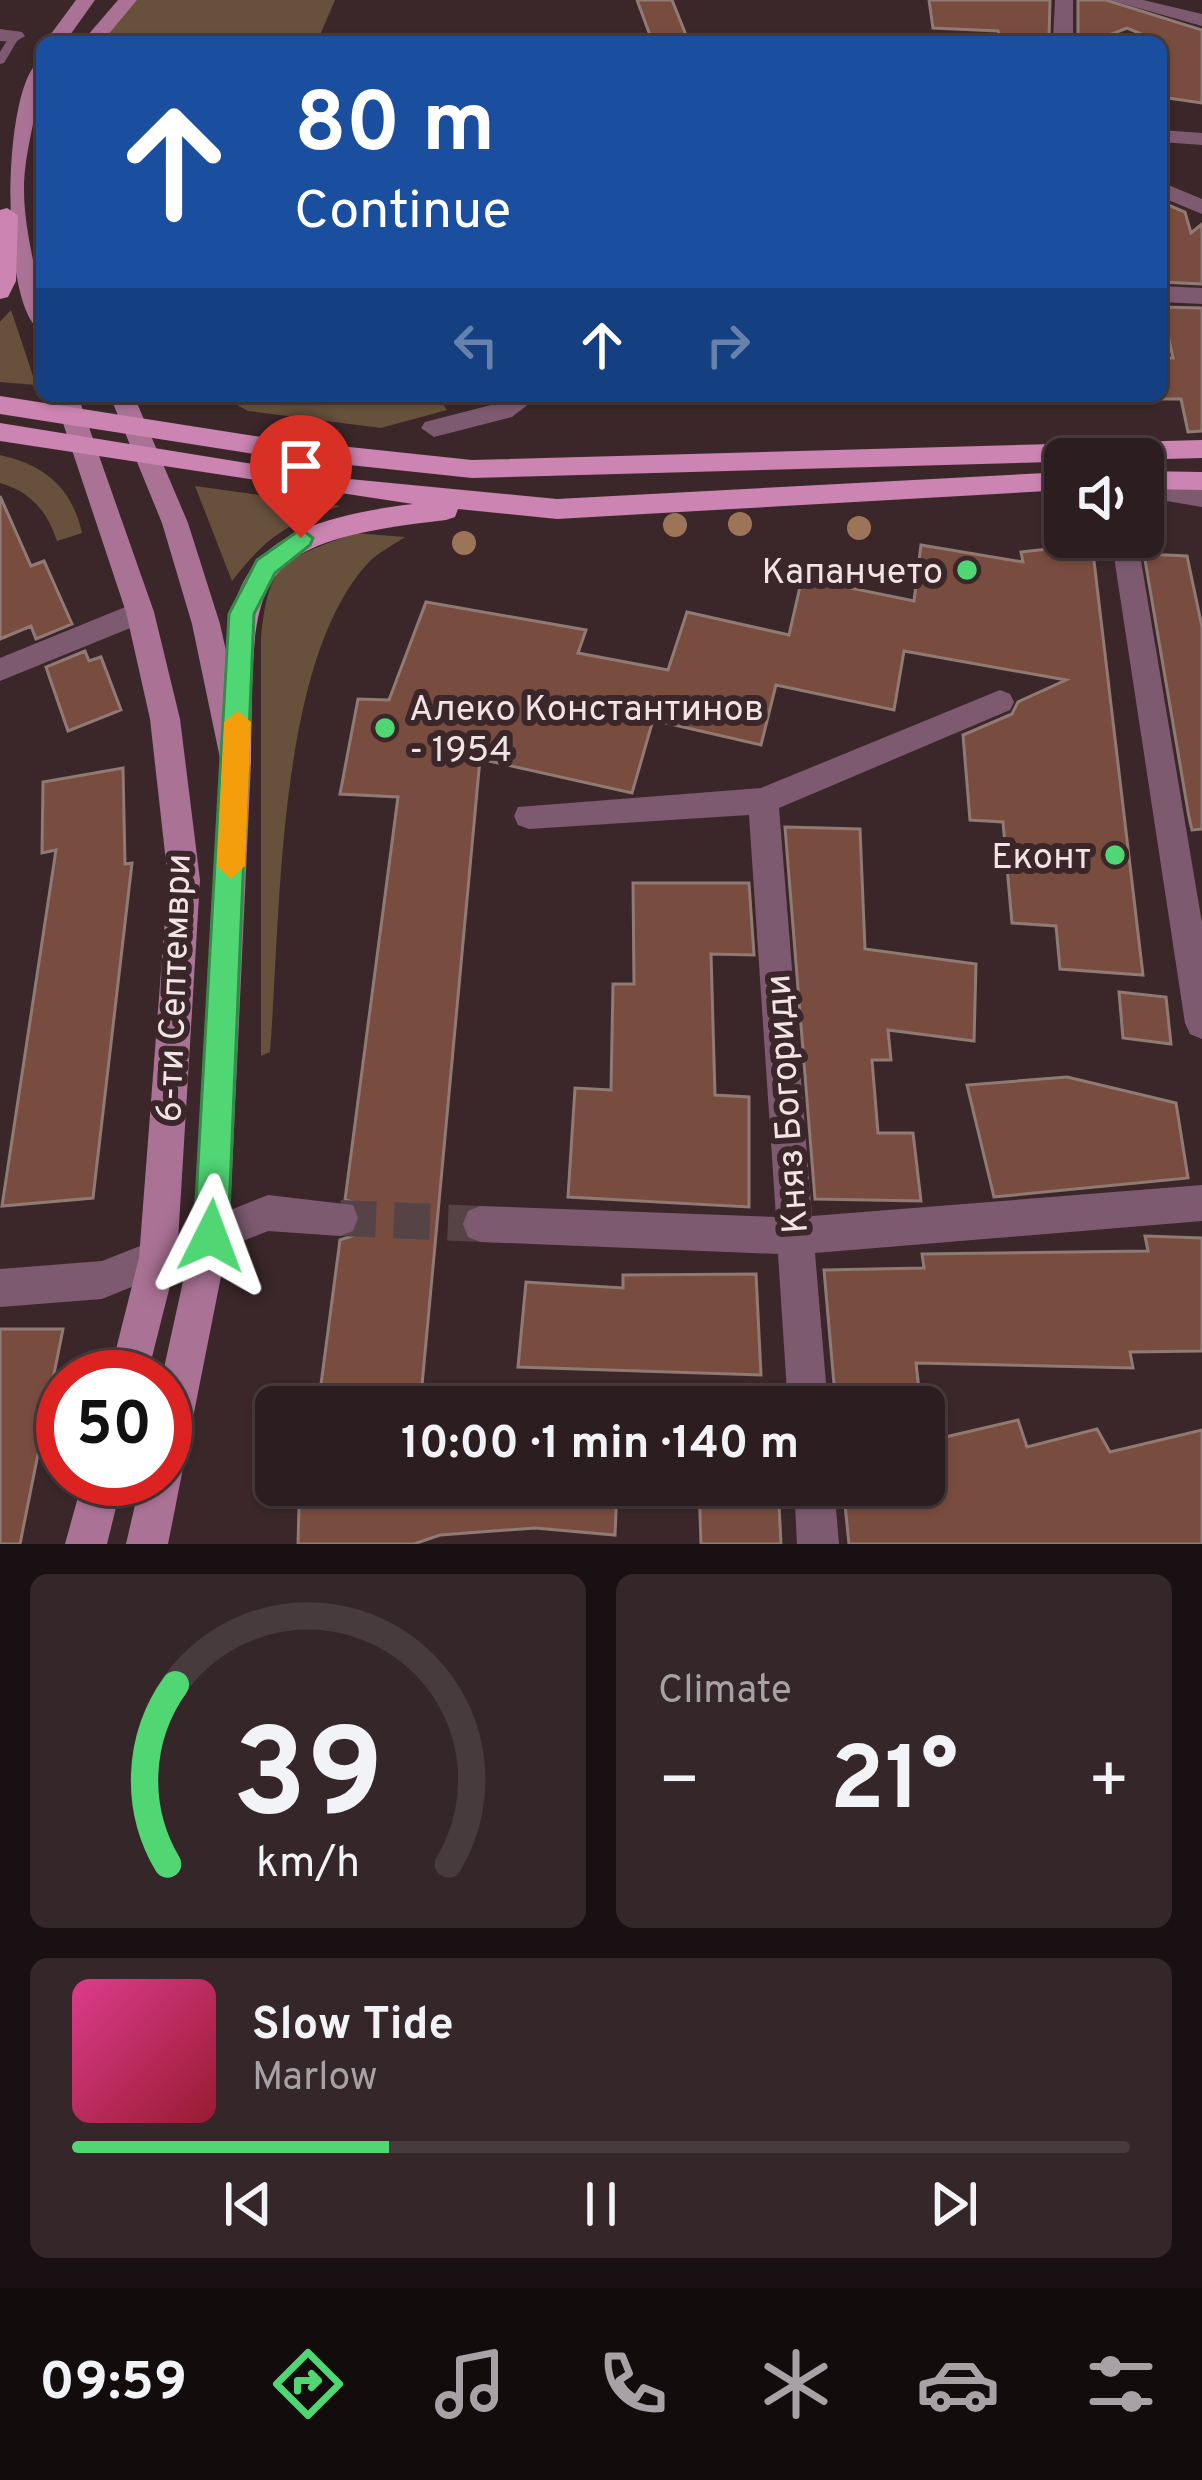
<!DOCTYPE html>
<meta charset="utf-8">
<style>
body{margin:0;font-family:Overpass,sans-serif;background:#342629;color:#f1f3f6;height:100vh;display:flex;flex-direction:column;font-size:45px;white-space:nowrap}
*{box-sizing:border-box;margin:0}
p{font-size:39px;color:#a6a2a5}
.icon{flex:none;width:66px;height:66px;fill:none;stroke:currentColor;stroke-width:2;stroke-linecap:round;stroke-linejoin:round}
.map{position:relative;height:1544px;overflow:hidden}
.panel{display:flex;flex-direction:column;gap:30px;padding:30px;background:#181012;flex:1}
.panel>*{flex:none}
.top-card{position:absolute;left:36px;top:36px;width:1131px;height:366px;border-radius:18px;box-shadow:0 3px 9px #0004,0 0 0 3px #483b3e;background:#1a4fa0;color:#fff;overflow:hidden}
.tools{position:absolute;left:1044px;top:438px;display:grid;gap:24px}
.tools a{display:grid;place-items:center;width:120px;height:120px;border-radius:18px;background:#2c1d20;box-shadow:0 3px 9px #0004,0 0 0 3px #483b3e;font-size:60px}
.speed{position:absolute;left:36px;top:1350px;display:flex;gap:24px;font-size:60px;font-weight:700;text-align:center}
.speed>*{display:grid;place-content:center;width:156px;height:156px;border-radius:50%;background:#2c1d20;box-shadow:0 3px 9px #0004,0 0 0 3px #483b3e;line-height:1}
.speed .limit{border:18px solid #d22;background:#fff;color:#111}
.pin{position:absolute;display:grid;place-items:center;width:102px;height:102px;color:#fff;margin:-123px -51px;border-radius:50% 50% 50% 0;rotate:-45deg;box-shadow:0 0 12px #0007}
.pin .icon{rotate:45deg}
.me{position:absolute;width:132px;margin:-66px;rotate:3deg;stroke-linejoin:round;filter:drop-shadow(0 0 9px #0008)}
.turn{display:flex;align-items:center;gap:42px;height:252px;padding:0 60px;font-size:54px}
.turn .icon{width:156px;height:156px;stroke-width:2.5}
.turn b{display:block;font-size:84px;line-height:102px}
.lanes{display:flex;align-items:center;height:114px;padding:0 60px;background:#0003;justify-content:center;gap:60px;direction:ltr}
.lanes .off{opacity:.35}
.big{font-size:90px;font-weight:700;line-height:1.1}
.panel .widget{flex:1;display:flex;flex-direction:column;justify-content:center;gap:18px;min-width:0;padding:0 42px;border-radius:18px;background:#342629}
.panel .dial{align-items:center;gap:0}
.dial svg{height:312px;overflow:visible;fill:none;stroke:#483b3e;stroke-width:7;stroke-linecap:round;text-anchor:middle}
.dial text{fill:#f1f3f6;stroke:none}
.song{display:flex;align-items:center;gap:36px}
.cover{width:144px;height:144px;border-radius:18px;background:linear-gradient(135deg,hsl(330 70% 55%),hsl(350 70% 35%))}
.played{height:12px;border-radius:6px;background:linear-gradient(90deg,#51d674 30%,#483b3e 30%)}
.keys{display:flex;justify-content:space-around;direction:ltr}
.heat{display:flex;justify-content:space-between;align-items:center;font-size:66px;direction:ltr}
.panel .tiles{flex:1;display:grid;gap:30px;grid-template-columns:1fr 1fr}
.widget:last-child{grid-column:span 2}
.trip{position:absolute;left:255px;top:1386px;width:690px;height:120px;border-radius:18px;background:#2c1d20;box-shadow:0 3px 9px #0004,0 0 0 3px #483b3e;font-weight:700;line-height:120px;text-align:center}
.menu{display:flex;height:192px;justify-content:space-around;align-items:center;background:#120c0d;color:#a6a2a5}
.menu .icon{width:84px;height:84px}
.menu .selected{color:#51d674}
.menu b{font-size:54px;color:#f1f3f6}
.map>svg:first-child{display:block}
.green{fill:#67513c}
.building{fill:#784c3e;stroke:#907a73;stroke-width:3}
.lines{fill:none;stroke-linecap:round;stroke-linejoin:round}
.street-tunnel{stroke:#564346;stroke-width:36;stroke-dasharray:36 18;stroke-linecap:butt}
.lane{fill:#7d5a70;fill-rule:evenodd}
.street{fill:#7d5a70;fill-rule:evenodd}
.secondary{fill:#aa7295;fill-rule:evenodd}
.primary{fill:#cc84b2;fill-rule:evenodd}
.tree{fill:#9c7559}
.route{fill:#51d674;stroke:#358b4b;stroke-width:3}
.slow{fill:#f59e0b}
.poi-dot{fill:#51d674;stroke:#3b272a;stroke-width:4.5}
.labels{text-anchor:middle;stroke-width:12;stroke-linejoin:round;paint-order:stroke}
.poi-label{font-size:36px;fill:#f2e4e6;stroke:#3b272a;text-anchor:end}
.street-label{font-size:36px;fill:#f2e4e6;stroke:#3b272a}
</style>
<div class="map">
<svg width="1202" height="1544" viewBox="0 0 1202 1544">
<rect width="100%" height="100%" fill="#3b272a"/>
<path class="green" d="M 137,0 L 335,0 L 317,42 L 103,42 L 115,20 Z
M 11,310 L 36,385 L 0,382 L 0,322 Z
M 220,396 L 437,396 L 447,410 L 381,428 L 248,411 Z
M 0,455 C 45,465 72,488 82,533 L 57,541 C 47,511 31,492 0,483 Z
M 195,486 L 340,506 C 287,524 267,536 232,581 Z
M 354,533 L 405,537 C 393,545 377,553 367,564 C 276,665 281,917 270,1052 L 261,1056 L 261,638 C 269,558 284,561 354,533 Z"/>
<path class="building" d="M 637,0 L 672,0 L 686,35 L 651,38 Z
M 929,0 L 1050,0 L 1049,37 L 1039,37 L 1040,42 L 1002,42 L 998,31 L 933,28 Z
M 1078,0 L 1106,0 L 1202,30 L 1202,103 L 1161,97 L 1161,42 L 1127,28 L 1099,39 L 1078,37 Z
M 1161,202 L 1185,212 L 1191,233 L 1202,224 L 1202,284 L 1161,282 Z
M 1162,307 L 1202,308 L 1202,431 L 1188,432 L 1181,399 L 1161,399 L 1161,358 L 1173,358 Z
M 0,496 L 31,566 L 44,561 L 72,624 L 36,639 L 31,626 L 0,639 Z
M 1092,544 L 1143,975 L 1060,969 L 1056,926 L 1012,923 L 1003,822 L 970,820 L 963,735 L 1012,714 L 1018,702 L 1066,680 L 904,651 L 894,710 L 776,685 L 761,745 L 653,720 L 632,793 L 480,759 L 420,1407 L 318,1407 L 340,1240 L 355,1235 L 362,1220 L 357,1203 L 345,1200 L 398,797 L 340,794 L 358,699 L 389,700 L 426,602 L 586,630 L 578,653 L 668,670 L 687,612 L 789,635 L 802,578 L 914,601 L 921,545 L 1023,562 L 1021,552 Z
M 1144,554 L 1187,556 L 1202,627 L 1202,829 L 1192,830 L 1189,817 Z
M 85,651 L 89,661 L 101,657 L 121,710 L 68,731 L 46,667 Z
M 123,768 L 125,864 L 132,863 L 93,1198 L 2,1206 L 56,850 L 42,853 L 43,782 Z
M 785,827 L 860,829 L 865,949 L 976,964 L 974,1041 L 888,1030 L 891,1060 L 872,1060 L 878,1133 L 913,1133 L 921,1201 L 815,1199 Z
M 633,883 L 749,883 L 754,955 L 711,954 L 715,1095 L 749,1097 L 749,1207 L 568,1197 L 575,1088 L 611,1090 L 613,984 L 634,984 Z
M 1119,992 L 1166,997 L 1171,1044 L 1123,1038 Z
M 1067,1077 L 1176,1103 L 1188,1178 L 994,1197 L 967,1085 Z
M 1145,1236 L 1202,1238 L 1202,1351 L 1130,1352 L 1133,1368 L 916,1363 L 921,1407 L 836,1407 L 824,1270 L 924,1268 L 922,1254 L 1148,1251 Z
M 756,1274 L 761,1375 L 518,1367 L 526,1282 L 623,1288 L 623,1275 Z
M 0,1329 L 63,1329 L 20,1544 L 0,1544 Z
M 1018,1420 L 1027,1447 L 1097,1429 L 1110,1452 L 1202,1430 L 1202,1544 L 849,1544 L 843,1485 L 924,1485 L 924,1442 Z
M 452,1485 L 617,1488 L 615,1535 L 535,1528 L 440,1535 L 414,1544 L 298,1544 L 299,1507 Z
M 699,1485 L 778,1485 L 781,1544 L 701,1544 Z"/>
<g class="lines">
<path class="street-tunnel" d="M 340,1218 L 481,1224"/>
<path class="lane" d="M 11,34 L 20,36 L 4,63 L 0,64 L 0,52 Z"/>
<path class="street" d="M 1055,0 L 1073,0 L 1073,42 L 1053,42 Z
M 1110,0 L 1143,0 L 1202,14 L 1202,26 Z
M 0,29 L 22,32 L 25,36 L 15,42 L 0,41 Z
M 1161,130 L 1202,133 L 1202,145 L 1161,142 Z
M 1161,182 L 1202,199 L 1202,214 L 1161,197 Z
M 1161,286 L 1202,288 L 1202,304 L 1161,302 Z
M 509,396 L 539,396 L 512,417 L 434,437 L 421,428 L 425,422 L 495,404 Z
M 1143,479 L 1202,487 L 1202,507 L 1143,497 Z
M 1111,537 L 1137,537 L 1202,923 L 1202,1039 L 1190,1034 L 1185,1023 Z
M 140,601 L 150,604 L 154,612 L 150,620 L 0,681 L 0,658 Z
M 1000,690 L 1010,694 L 1014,702 L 1010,710 L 779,808 L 812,1216 L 1202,1185 L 1202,1221 L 815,1253 L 828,1407 L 788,1407 L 778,1254 L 481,1242 L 468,1237 L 463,1224 L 468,1211 L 481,1206 L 776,1217 L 749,815 L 529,829 L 518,825 L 514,816 L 518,807 L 761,788 Z
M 268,1195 L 353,1205 L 358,1218 L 353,1231 L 340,1236 L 268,1231 L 211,1254 L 198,1249 L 193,1236 L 198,1223 Z
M 158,1239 L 171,1245 L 177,1258 L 171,1271 L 102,1299 L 0,1307 L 0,1269 L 102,1261 Z
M 794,1485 L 834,1485 L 839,1544 L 797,1544 Z"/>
<path class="secondary" d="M 76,0 L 95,0 L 65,42 L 45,42 Z
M 118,0 L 137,0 L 102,42 L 82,42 Z
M 42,59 C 42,104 24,145 24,190 C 24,238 42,282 42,331 C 0,314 0,81 42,59 Z
M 54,396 L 78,396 L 154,612 L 180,719 L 200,880 L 177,1258 L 147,1377 L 109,1377 L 139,1258 L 168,880 L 150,719 L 126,612 Z
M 110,396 L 134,396 L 188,523 L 220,624 L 251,763 L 229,1236 L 168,1544 L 126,1544 L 141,1479 L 165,1479 L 162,1377 L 193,1236 L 221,763 L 192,624 L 162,523 Z
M 83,1479 L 123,1479 L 107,1544 L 65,1544 Z"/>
<path class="primary" d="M 7,208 L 18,215 L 16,281 L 8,297 L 0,299 L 0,210 Z
M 0,396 L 274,439 L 472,460 L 1202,440 L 1202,458 L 472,478 L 274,457 L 0,414 Z
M 0,423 L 339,478 L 557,499 L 1065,472 L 1065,490 L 557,519 L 458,509 L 455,517 L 446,520 C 241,543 254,577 251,763 L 247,772 L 225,772 L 221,763 C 226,592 217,528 413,504 L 0,441 Z
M 1143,471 L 1202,472 L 1202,490 L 1143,489 Z"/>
</g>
<g class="tree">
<circle cx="740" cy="524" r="12"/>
<circle cx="675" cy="525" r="12"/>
<circle cx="859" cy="528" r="12"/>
<circle cx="464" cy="543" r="12"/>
</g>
<path class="route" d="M 301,529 L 313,538 L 310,545 L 275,573 L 254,614 L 228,1236 L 223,1248 L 211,1253 L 199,1248 L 194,1236 L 229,614 L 257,560 Z"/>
<path class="slow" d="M 238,711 L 251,722 L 245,866 L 231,879 L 217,866 L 224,722 Z"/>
<g class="poi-dot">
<circle cx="967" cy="570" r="12"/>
<circle cx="385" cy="728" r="12"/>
<circle cx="1115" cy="855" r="12"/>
</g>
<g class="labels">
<g class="poi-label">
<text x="943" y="583">Капанчето</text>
<text x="409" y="720" text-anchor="start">Алеко Константинов<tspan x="409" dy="41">- 1954</tspan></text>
<text x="1091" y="868">Еконт</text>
</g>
<g class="street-label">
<text transform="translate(172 988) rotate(-88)" y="13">6-ти Септември</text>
<text transform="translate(785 1104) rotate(-94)" y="13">Княз Богориди</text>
</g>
</g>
</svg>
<div class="tools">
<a><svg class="icon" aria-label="sound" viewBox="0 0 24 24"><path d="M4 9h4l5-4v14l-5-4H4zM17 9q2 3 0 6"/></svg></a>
</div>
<div class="speed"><div class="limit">50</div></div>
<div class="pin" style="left:301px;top:538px;background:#d93025"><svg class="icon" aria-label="arrive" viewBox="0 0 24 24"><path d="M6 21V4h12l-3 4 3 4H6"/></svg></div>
<svg class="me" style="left:211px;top:1236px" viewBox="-20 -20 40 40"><path d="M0-17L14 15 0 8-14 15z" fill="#51d674" stroke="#fff" stroke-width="4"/></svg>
<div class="trip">10:00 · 1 min · 140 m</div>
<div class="top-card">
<div class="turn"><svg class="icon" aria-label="ahead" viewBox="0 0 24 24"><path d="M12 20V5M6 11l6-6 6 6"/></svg><div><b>80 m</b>Continue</div></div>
<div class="lanes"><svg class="icon off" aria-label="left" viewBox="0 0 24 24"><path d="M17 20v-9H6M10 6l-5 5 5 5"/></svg><svg class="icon" aria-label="ahead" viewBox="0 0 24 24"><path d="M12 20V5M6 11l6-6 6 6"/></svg><svg class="icon off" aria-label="right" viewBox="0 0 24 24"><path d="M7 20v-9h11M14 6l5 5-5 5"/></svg></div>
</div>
</div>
<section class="panel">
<div class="tiles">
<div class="widget dial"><svg viewBox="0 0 100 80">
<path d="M14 69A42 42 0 1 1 86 69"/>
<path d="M14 69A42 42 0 0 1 16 23" stroke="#51d674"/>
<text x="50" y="56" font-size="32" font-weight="700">39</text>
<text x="50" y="72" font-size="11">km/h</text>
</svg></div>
<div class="widget"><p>Climate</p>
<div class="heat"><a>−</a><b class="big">21°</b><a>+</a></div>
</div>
<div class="widget">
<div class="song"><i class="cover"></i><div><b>Slow Tide</b><p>Marlow</p></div></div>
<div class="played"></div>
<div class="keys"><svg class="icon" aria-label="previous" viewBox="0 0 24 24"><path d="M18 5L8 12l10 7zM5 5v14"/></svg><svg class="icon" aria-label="pause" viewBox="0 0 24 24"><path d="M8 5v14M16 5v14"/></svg><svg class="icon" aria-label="next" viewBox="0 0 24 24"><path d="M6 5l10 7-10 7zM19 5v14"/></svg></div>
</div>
</div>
</section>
<nav class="menu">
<b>09:59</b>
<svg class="icon selected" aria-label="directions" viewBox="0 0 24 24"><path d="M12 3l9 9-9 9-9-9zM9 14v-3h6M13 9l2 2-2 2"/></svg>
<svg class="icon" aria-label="music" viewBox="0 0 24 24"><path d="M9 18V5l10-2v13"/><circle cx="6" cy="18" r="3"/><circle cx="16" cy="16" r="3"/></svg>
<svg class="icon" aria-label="phone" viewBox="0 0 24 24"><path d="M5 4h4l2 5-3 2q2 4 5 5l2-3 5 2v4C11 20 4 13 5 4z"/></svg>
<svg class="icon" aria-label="climate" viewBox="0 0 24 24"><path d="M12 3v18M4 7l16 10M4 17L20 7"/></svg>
<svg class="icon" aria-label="car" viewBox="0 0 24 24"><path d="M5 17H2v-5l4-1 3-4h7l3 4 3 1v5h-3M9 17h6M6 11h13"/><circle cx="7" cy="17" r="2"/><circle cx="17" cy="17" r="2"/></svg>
<svg class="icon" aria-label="filters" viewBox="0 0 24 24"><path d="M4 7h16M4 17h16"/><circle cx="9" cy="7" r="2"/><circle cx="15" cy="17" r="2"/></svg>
</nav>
